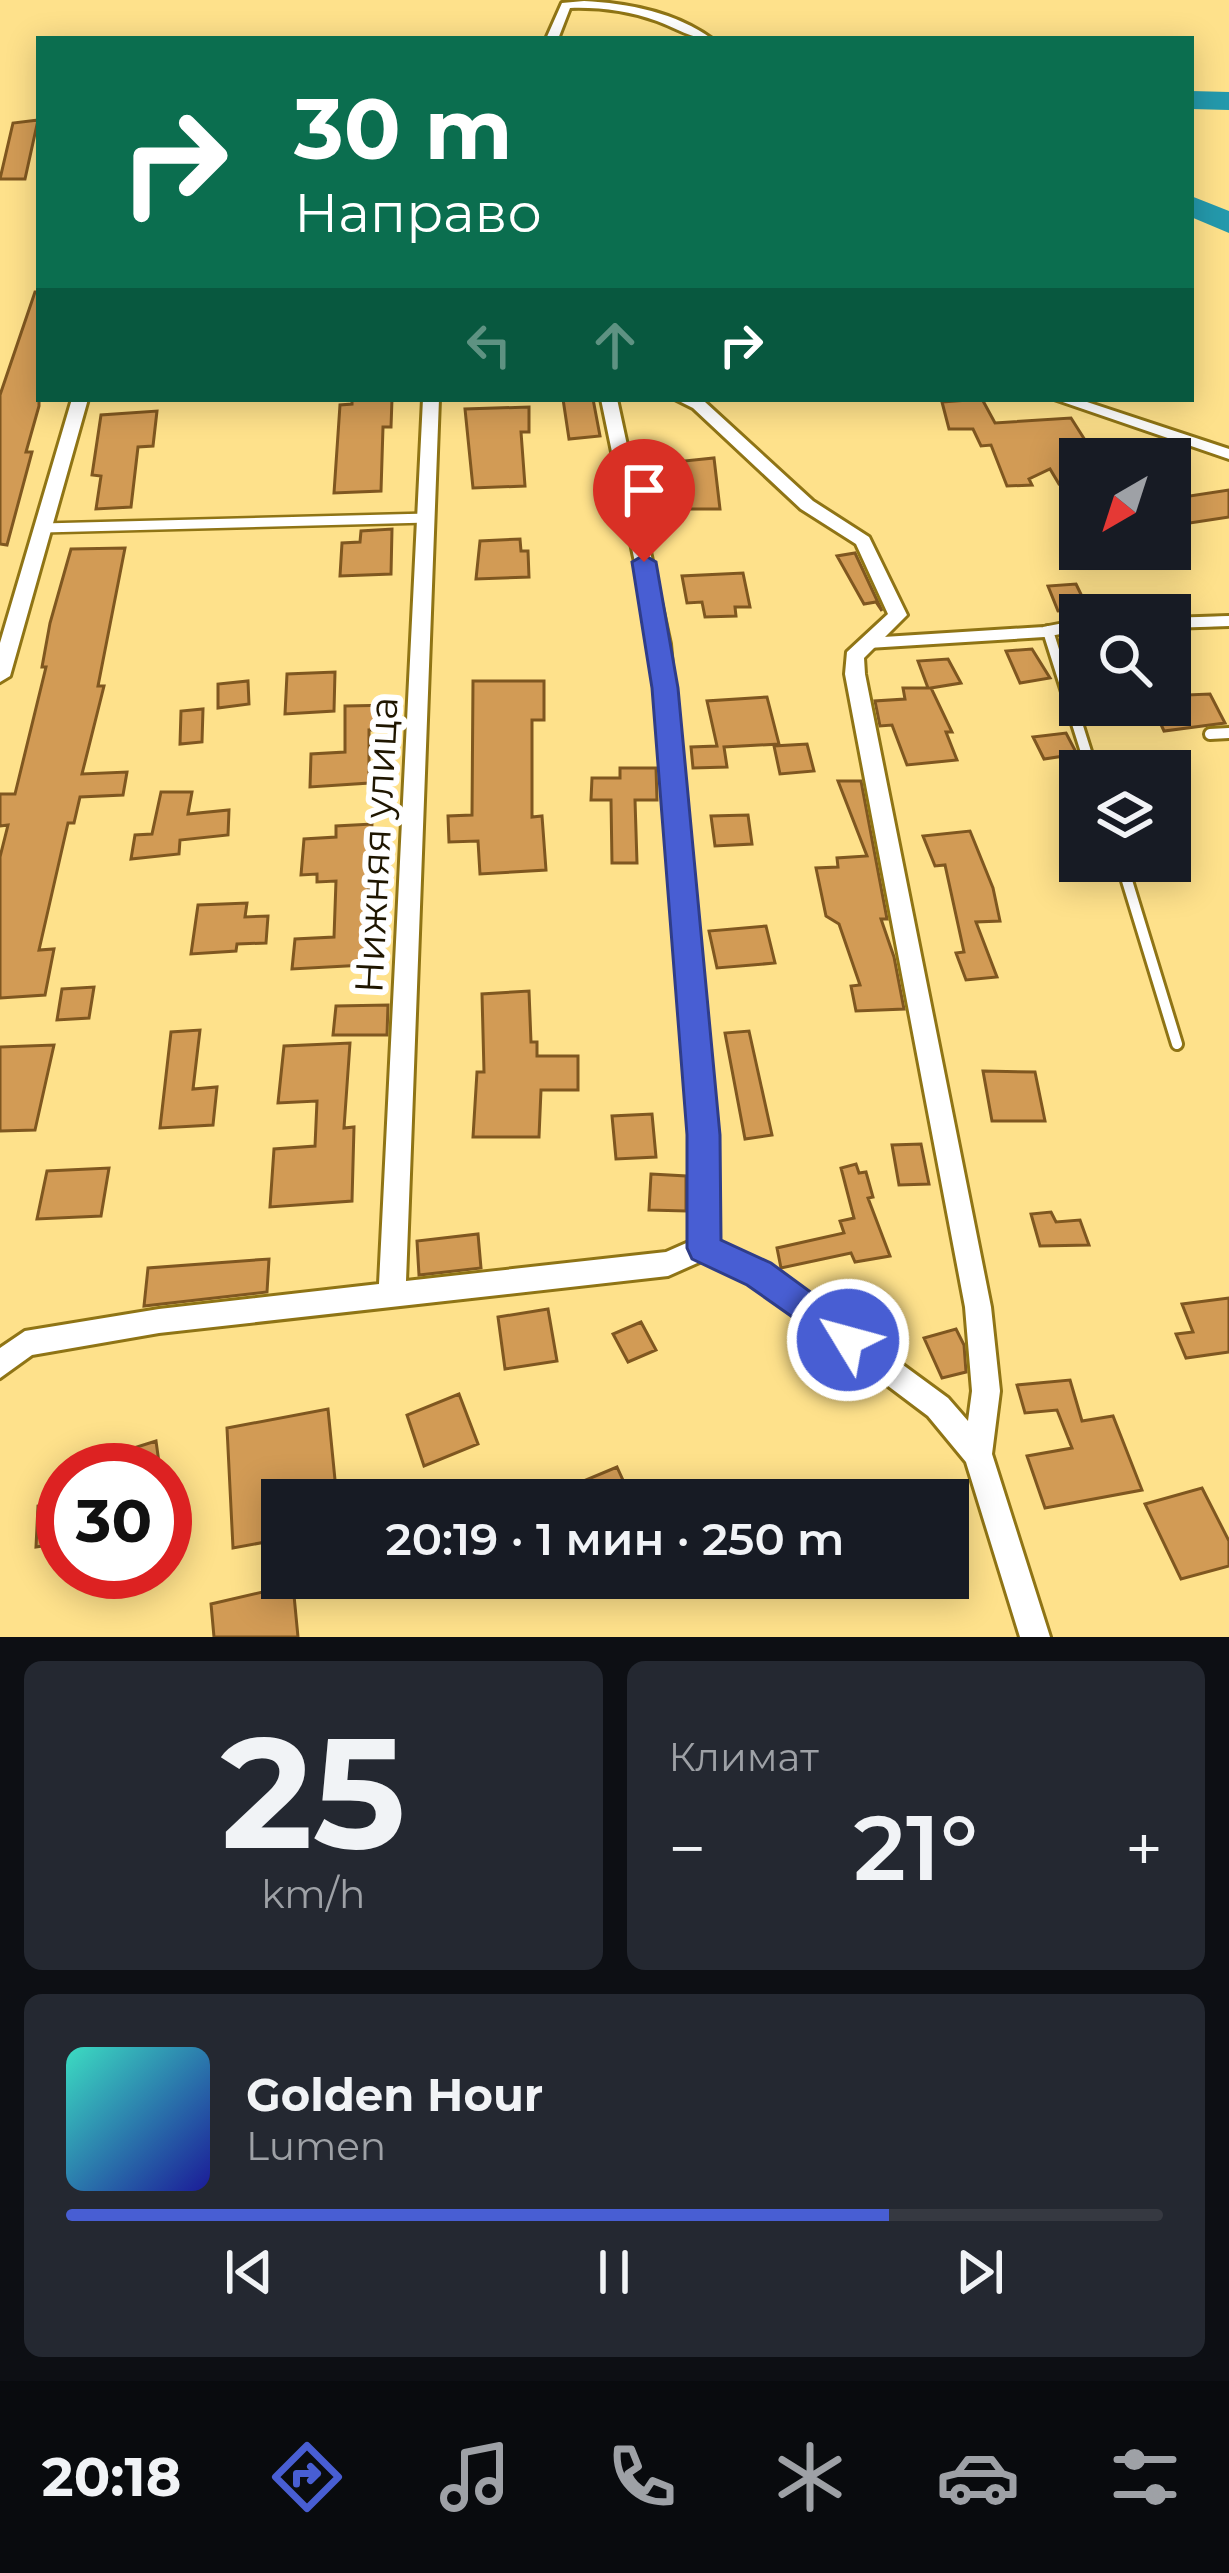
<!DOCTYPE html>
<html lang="ru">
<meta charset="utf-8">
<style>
body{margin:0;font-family:Montserrat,sans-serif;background:#242831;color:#f1f3f6;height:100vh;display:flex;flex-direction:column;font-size:45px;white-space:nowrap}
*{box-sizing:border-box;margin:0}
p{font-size:39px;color:#9ea1a6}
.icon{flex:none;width:66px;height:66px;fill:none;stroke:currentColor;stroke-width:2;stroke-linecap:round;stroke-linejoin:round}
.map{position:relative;height:1637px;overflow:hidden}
.side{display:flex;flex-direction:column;gap:24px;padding:24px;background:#0d0f14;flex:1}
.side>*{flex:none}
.hud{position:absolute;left:36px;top:36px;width:1158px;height:366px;border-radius:0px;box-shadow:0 6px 30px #0003;background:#0b6e4f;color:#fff;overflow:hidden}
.needle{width:78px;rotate:219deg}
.tools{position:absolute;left:1059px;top:438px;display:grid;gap:24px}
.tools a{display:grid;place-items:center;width:132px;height:132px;border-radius:0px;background:#171b24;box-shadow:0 6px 30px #0003;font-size:60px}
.speed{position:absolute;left:36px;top:1443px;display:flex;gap:24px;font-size:60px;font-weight:700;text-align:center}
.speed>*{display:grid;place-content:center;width:156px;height:156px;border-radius:50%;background:#171b24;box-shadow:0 6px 30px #0003;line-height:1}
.speed .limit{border:18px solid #d22;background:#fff;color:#111}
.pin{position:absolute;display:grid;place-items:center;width:102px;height:102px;color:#fff;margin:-123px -51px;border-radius:50% 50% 50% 0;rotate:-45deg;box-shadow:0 0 12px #0007}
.pin .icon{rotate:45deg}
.me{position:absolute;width:132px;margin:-66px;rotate:307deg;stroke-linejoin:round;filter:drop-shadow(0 0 9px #0008)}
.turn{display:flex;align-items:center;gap:42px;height:252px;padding:0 60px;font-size:54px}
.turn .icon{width:156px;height:156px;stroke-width:2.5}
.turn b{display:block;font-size:84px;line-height:102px}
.lanes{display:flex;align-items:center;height:114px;padding:0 60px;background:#0003;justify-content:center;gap:60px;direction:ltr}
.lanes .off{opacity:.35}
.big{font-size:90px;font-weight:600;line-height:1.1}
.side .widget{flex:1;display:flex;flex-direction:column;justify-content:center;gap:18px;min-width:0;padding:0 42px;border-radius:18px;background:#242831}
.side .dial{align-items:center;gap:0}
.dial b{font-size:156px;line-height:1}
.song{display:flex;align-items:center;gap:36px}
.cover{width:144px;height:144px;border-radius:18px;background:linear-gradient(135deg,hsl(170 70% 55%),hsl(240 70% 35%))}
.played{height:12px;border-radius:6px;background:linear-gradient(90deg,#485ed3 75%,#363941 75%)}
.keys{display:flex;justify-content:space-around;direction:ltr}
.heat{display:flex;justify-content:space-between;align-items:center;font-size:66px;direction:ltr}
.side .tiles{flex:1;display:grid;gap:24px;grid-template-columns:1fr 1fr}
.widget:last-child{grid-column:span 2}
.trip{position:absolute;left:261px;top:1479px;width:708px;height:120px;border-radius:0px;background:#171b24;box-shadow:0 6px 30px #0003;font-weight:600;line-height:120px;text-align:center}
.dock{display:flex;height:192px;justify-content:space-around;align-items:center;background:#090b0e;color:#9ea1a6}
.dock .icon{width:84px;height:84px}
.dock .on{color:#485ed3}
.dock b{font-size:54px;color:#f1f3f6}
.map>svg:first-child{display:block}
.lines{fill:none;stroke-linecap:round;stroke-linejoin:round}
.river{fill:#2499ac;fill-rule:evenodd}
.building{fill:#d29b55;stroke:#7f5720;stroke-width:3}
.lane-far1-casing{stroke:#8f7415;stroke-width:14}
.lane-casing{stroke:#8f7415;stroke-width:16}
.street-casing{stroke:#8f7415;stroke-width:6}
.lane-far1{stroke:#fff;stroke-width:9}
.lane{stroke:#fff;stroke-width:10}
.street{fill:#fff;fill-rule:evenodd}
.route{fill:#485ed3;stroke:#2f3d89;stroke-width:3}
.labels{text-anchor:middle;stroke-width:12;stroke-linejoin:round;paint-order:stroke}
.street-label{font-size:39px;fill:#1f1600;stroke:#fff}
</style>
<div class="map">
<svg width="1229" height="1637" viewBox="0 0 1229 1637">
<rect width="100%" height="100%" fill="#fee18b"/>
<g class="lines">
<path class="river" d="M 1191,91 L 1229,92 L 1229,110 L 1191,109 Z
M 1191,196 L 1229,211 L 1229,233 L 1191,217 Z"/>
</g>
<path class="building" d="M 38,120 L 25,179 L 0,179 L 13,123 Z
M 35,292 L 39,292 L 39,406 L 26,452 L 32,452 L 7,545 L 0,544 L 0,395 Z
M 352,399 L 392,399 L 391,427 L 383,427 L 381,491 L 334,493 L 340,405 L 352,404 Z
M 563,399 L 593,399 L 600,436 L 569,439 Z
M 982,399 L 995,423 L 1071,418 L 1097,459 L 1080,459 L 1080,480 L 1059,484 L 1050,469 L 1029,479 L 1032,485 L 1007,486 L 991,445 L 981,446 L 973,429 L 949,429 L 942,402 Z
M 529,407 L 529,432 L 521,432 L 525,486 L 473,488 L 465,409 Z
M 157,411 L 153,446 L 138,447 L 131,507 L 96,509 L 101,476 L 92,475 L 101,415 Z
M 714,458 L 720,509 L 687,509 L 684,461 Z
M 1229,490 L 1229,517 L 1170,526 L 1170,499 Z
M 392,529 L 391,574 L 340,576 L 342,543 L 360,542 L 361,531 Z
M 520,539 L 521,551 L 528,551 L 529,577 L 476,579 L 480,541 Z
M 125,548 L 98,686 L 104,686 L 82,774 L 127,772 L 123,795 L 80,797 L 74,823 L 68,823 L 39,950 L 54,949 L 45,995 L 0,998 L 0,857 L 8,825 L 0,826 L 0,794 L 15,794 L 46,667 L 42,667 L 50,623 L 71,549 Z
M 855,553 L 882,611 L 876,602 L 864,604 L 837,556 Z
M 743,573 L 750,607 L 735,607 L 736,616 L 705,617 L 702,602 L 687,603 L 682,576 Z
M 1076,584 L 1088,609 L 1058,611 L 1048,586 Z
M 1032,649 L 1050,678 L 1020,683 L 1006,651 Z
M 948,659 L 961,683 L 931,688 L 952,732 L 946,732 L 957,760 L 907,765 L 892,725 L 880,726 L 875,701 L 905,699 L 903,688 L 928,688 L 918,661 Z
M 1170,660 L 1187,695 L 1210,694 L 1225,723 L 1164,731 L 1152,705 L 1170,705 Z
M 335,672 L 334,711 L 285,714 L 287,674 Z
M 248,681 L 249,704 L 218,708 L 218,684 Z
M 473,681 L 544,681 L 544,720 L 532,720 L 532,817 L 542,816 L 546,870 L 480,874 L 478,841 L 449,842 L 448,816 L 472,815 Z
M 767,697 L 779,744 L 724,747 L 727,767 L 693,768 L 691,747 L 717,746 L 707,701 Z
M 396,705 L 395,729 L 369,730 L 369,783 L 310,787 L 311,754 L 345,752 L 345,706 Z
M 203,709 L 202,742 L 180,744 L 181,711 Z
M 1066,733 L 1077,754 L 1044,759 L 1033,737 Z
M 807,744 L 814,771 L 780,774 L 774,746 Z
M 620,768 L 656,768 L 657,800 L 635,800 L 637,863 L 612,863 L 611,800 L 591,800 L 592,778 L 620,778 Z
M 838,781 L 861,781 L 887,919 L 881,919 L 894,957 L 904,1009 L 856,1011 L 851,986 L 860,985 L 839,924 L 826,916 L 816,868 L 838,867 L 837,858 L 867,856 Z
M 161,792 L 192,792 L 188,814 L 229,810 L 228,835 L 180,840 L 179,854 L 131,859 L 135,835 L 152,834 Z
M 748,815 L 752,844 L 715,846 L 711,816 Z
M 372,824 L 364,965 L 292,969 L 295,939 L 334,937 L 336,881 L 317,882 L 317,874 L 301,875 L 304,839 L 336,837 L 336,826 Z
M 970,831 L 993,888 L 1000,921 L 976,922 L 997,977 L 966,980 L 956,953 L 964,952 L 945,865 L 935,866 L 923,836 Z
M 247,903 L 245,917 L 268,916 L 266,943 L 237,944 L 236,951 L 191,954 L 198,905 Z
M 766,926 L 775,963 L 717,968 L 709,931 Z
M 94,987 L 89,1018 L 57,1020 L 62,989 Z
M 529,991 L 531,1042 L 537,1042 L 537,1056 L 578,1056 L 578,1090 L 541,1090 L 539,1137 L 473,1137 L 477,1072 L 484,1072 L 482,994 Z
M 388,1005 L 387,1035 L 333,1035 L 336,1006 Z
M 200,1030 L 193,1089 L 217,1087 L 213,1125 L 160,1128 L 171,1032 Z
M 749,1031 L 772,1135 L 745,1139 L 725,1033 Z
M 350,1043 L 344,1128 L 354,1127 L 352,1201 L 270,1207 L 274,1149 L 315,1146 L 317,1101 L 278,1103 L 284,1046 Z
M 54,1045 L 35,1130 L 0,1131 L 0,1047 Z
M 983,1071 L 1035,1072 L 1045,1121 L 992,1121 Z
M 652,1114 L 656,1157 L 616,1159 L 612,1116 Z
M 921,1144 L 929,1184 L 899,1185 L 892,1145 Z
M 856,1164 L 859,1173 L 866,1172 L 873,1197 L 868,1198 L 890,1256 L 855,1262 L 851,1253 L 781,1268 L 777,1248 L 844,1233 L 840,1221 L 854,1218 L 841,1168 Z
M 109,1168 L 101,1216 L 37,1219 L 47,1171 Z
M 651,1174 L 686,1176 L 686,1211 L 649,1210 Z
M 1051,1212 L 1056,1222 L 1080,1220 L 1089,1245 L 1040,1246 L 1031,1214 Z
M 478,1234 L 481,1268 L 419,1275 L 417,1241 Z
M 269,1259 L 267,1292 L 144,1306 L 148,1268 Z
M 1229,1298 L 1229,1352 L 1186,1358 L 1176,1334 L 1193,1332 L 1182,1304 Z
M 548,1309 L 557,1361 L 505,1369 L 498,1317 Z
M 641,1322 L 656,1350 L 628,1362 L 613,1334 Z
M 956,1329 L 964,1345 L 966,1372 L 942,1378 L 924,1338 Z
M 1070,1380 L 1082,1421 L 1113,1416 L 1142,1490 L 1045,1508 L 1027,1456 L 1072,1448 L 1057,1410 L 1025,1413 L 1017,1385 Z
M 459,1394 L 478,1444 L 424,1466 L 407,1415 Z
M 328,1409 L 337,1500 L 282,1500 L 282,1539 L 233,1548 L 227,1428 Z
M 156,1441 L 160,1470 L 127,1470 L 124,1451 Z
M 617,1467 L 632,1500 L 589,1500 L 581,1482 Z
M 1202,1488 L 1229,1541 L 1229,1566 L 1181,1579 L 1145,1504 Z
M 63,1502 L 63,1543 L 36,1547 L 38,1506 Z
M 293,1585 L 298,1637 L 214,1637 L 211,1604 Z"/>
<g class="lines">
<g class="lane-far1-casing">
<path id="lane-far1" d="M 43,528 L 428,518
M 1170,623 L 1229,621"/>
</g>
<g class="lane-casing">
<path id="lane" d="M 1170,623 L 1229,621
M 1048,631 L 1092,771
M 868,643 L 1044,632 L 1080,625
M 1210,734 L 1229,733
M 1121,861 L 1177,1044"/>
</g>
<g class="street-casing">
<path id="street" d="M 584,1 C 628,3 677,13 712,39 C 692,39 676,28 657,21 C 629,11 600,7 570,8 L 558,39 L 546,39 L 562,3 Z
M 72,399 L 88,399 L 10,676 L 0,682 L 0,643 Z
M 423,399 L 439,399 L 406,1281 L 666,1252 L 691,1241 L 691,1135 L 652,644 L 601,399 L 617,399 L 670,644 L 715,1135 L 717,1242 L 768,1266 L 948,1398 L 968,1421 L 972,1391 L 965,1307 L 845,674 L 847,652 L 888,614 L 856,544 L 801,509 L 693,408 L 675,399 L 705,402 L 813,501 L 869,537 L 907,615 L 864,658 L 865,674 L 991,1307 L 1000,1391 L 992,1454 L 1050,1637 L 1020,1637 L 966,1462 L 928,1416 L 750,1282 L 704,1260 L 668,1276 L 159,1333 L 32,1355 L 0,1378 L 0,1348 L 25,1331 L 159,1309 L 379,1284 Z
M 1054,399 L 1078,399 L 1229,449 L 1229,459 Z"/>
</g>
<use href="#lane-far1" class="lane-far1"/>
<use href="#lane" class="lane"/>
<use href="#street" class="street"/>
</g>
<path class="route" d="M 644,555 L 656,562 L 678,688 L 720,1135 L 721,1240 L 771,1263 L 861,1329 L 866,1340 L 861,1352 L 848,1356 L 747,1285 L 692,1259 L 687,1248 L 687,1135 L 652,688 L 632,562 Z"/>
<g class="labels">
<g class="street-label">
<text transform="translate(376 845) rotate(-87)" y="14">Нижняя улица</text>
</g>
</g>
</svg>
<div class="tools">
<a><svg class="needle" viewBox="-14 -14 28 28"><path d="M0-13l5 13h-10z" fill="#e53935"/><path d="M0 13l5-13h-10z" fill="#9ea1a6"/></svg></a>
<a><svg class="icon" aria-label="search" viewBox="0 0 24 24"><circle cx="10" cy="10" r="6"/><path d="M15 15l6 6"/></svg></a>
<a><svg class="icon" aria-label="layers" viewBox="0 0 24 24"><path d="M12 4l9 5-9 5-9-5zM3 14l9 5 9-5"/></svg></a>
</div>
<div class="speed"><div class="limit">30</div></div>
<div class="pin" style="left:644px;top:562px;background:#d93025"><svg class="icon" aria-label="arrive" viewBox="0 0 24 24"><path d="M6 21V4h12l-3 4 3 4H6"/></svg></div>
<svg class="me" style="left:848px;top:1340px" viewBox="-20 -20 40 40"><circle r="17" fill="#485ed3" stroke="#fff" stroke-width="3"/><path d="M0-11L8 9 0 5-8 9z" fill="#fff"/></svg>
<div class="trip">20:19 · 1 мин · 250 m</div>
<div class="hud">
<div class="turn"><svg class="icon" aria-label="right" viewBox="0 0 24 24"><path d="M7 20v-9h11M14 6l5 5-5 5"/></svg><div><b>30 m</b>Направо</div></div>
<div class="lanes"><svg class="icon off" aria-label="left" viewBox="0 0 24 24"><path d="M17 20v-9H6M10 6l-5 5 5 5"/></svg><svg class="icon off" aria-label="ahead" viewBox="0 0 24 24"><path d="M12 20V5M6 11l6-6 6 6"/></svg><svg class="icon" aria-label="right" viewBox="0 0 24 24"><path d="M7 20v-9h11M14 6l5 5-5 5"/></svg></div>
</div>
</div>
<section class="side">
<div class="tiles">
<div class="widget dial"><b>25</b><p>km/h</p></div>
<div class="widget"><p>Климат</p>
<div class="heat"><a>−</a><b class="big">21°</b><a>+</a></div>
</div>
<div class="widget">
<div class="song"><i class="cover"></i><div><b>Golden Hour</b><p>Lumen</p></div></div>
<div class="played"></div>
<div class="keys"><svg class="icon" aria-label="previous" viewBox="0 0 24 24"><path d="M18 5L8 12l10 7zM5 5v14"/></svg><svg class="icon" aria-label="pause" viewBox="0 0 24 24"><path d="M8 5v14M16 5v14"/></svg><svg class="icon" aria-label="next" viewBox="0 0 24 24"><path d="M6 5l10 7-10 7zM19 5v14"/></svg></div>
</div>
</div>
</section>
<nav class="dock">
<b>20:18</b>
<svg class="icon on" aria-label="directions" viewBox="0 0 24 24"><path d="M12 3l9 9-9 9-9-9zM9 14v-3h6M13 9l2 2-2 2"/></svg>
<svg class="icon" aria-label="music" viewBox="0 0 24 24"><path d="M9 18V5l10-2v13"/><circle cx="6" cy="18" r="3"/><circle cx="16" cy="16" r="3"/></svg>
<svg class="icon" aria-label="phone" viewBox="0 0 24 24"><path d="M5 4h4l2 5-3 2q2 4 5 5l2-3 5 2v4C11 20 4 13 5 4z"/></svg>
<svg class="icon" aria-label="climate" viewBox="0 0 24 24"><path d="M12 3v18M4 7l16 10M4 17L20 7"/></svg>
<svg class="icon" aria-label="car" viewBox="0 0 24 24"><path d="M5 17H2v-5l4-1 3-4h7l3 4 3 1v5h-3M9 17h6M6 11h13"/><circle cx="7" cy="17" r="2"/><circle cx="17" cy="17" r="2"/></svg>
<svg class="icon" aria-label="filters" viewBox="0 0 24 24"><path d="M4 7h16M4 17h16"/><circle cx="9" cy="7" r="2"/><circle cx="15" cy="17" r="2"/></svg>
</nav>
